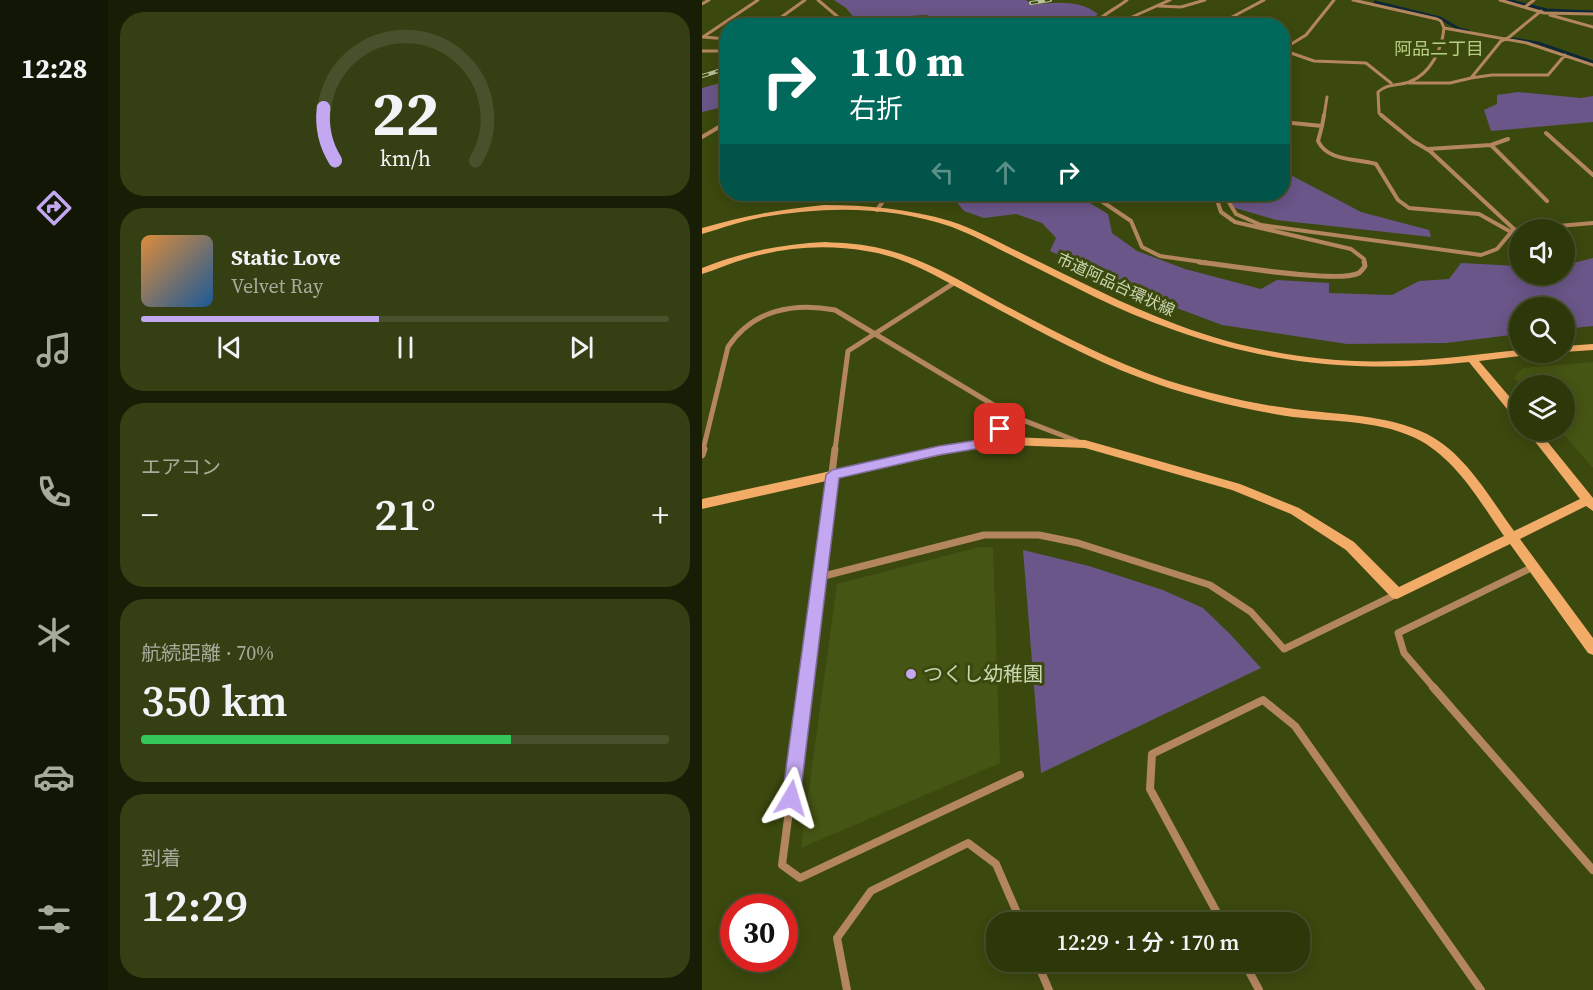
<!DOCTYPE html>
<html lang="ja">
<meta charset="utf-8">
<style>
body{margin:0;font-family:"Source Serif 4","Noto Sans JP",serif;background:#343f13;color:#f1f3f6;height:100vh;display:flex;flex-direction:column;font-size:22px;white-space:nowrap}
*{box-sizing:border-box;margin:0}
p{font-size:20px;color:#a6ac9c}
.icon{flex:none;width:33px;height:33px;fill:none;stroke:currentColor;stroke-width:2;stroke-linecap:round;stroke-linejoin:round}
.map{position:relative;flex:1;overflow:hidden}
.details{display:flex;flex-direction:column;gap:12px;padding:12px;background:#181e06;width:594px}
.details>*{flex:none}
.guide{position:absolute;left:18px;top:18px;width:570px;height:183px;border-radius:24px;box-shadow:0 3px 15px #0003,0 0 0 2px #48512b;background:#00695c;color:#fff;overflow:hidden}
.controls{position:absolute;left:807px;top:219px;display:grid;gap:12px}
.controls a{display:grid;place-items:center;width:66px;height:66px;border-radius:50%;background:#2c370a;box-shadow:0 3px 15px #0003,0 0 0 2px #48512b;font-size:30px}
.speed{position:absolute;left:18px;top:894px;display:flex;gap:12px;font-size:30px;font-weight:700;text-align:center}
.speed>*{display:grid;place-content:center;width:78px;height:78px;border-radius:50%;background:#2c370a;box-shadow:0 3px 15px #0003,0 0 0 2px #48512b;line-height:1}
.speed .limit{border:9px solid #d22;background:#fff;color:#111}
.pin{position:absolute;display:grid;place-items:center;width:51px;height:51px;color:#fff;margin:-26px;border-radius:12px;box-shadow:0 3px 9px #0006}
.me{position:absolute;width:66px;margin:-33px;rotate:7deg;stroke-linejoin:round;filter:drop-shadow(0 0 4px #0008)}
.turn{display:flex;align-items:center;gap:21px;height:126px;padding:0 30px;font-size:27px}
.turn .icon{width:78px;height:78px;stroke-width:2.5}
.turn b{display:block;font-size:42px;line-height:51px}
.lanes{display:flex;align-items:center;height:57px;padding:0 30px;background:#0003;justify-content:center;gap:30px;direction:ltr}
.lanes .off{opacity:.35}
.big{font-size:45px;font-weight:600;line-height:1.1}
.details .widget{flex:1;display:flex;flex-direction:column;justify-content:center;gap:9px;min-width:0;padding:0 21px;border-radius:24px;background:#343f13}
.details .dial{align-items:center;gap:0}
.dial svg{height:156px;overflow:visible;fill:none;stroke:#48512b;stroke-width:7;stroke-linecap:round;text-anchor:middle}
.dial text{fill:#f1f3f6;stroke:none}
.song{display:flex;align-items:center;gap:18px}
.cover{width:72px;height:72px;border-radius:9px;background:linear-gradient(135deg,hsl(30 70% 55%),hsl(210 70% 35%))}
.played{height:6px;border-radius:3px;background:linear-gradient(90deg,#c4a7f1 45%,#48512b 45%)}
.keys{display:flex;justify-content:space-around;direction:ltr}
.heat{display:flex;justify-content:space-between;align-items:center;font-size:33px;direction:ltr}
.charge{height:9px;border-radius:4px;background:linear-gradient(90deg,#34c759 70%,#48512b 0)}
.trip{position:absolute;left:284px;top:912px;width:324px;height:60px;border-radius:24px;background:#2c370a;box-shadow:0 3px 15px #0003,0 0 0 2px #48512b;font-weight:600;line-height:60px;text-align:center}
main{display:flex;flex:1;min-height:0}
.tabs{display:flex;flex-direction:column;width:108px;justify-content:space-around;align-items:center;background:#121604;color:#a6ac9c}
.tabs .icon{width:42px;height:42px}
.tabs .active{color:#c4a7f1}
.tabs b{font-size:27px;color:#f1f3f6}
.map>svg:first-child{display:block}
.built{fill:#455513}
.green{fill:#6a5688}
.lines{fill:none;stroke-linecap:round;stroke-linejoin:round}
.stream{stroke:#0d2739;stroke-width:3}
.street-far4{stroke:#b4865e;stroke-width:3}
.street-far3{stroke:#b4865e;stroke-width:4}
.street-far2{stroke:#b4865e;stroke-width:5}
.street-far1{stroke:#b4865e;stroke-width:7}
.street{stroke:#b4865e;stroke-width:8}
.secondary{fill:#f3ab68;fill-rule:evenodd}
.rail-casing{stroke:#b6c39a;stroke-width:4}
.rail{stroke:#3b490e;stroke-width:2;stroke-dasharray:7;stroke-linecap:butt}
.route{fill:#c4a7f1;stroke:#7f6d9d;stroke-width:1.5}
.poi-dot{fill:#c4a7f1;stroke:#3b490e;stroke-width:2}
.labels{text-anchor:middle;stroke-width:6;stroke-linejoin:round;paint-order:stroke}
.far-street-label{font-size:16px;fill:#cbd7b2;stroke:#3b490e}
.far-neighbourhood-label{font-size:18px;fill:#b7ce82;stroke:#3b490e}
.poi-label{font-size:20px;fill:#cbd7b2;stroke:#3b490e;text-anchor:start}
</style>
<main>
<nav class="tabs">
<b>12:28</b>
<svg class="icon active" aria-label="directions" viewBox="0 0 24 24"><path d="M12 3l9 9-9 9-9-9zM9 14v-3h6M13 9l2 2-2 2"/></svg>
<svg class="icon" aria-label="music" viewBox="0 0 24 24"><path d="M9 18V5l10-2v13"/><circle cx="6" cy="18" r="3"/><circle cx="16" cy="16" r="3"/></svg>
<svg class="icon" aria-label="phone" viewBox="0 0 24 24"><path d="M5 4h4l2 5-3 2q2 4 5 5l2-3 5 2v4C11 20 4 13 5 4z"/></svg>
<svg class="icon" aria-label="climate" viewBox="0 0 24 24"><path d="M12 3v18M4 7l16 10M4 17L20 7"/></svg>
<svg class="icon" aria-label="car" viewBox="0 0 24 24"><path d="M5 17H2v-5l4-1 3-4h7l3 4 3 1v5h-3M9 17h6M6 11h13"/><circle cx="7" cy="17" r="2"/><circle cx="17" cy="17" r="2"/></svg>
<svg class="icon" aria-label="filters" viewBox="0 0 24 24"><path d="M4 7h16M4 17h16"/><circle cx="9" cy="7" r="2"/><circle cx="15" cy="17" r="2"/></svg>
</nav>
<section class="details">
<div class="widget dial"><svg viewBox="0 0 100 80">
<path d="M14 69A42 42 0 1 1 86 69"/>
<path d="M14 69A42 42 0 0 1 8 42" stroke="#c4a7f1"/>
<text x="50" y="56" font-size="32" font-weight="700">22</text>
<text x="50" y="72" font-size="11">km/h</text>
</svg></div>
<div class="widget">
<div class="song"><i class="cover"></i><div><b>Static Love</b><p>Velvet Ray</p></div></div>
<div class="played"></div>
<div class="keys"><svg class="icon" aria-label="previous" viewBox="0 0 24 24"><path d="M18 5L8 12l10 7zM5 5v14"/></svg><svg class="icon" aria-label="pause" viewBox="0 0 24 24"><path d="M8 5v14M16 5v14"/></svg><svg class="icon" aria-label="next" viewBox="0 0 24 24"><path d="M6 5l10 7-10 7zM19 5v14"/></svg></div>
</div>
<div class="widget"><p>エアコン</p>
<div class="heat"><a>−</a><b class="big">21°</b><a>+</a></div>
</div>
<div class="widget"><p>航続距離 · 70%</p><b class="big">350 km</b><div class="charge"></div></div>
<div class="widget"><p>到着</p><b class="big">12:29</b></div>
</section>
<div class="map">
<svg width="891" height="990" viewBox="0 0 891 990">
<rect width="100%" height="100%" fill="#3b490e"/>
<path class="built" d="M 891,362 L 891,468 L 859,431 L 862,430 L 862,386 L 820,385 L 812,378 L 820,368 Z
M 277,547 L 291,547 L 298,763 L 99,848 L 135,584 Z"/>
<path class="green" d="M 132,0 L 324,0 L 331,5 C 353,2 378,0 396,14 L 382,25 L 235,25 L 225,15 L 153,19 L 144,8 Z
M 25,81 L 25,106 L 0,112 L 0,88 Z
M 816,92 L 879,98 L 891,96 L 891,122 L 789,131 L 782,110 L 795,104 L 795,95 Z
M 581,171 L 659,212 L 727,230 L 729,237 L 574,220 L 530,207 L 522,194 L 580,194 Z
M 248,194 L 373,194 L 406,214 L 410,233 L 435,251 L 483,269 L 559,289 L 575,280 L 627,283 L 627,293 L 690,295 L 717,281 L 747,279 L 759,263 L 817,266 L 818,274 L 862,274 L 863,265 L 891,258 L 891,326 L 863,329 L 862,308 L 818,308 L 817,334 L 744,343 L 645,344 L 520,325 L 448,298 L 348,251 L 354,238 L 340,223 L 314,214 L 282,218 L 262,211 Z
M 321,550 L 387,566 L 461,590 L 501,608 L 528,634 L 559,668 L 339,773 Z"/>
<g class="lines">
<path class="stream" d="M 805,0 L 845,10 L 891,12
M 673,2 L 738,18 L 757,29 L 766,31
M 811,39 L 836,43 L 891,62"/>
<path class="street-far4" d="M 632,0 L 604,35 L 586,46 L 586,52 L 612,61 L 664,63 L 689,83
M 651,0 L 735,19 L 739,21 L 742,28 L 825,43 L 891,65
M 798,0 L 842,13 L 891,14
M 0,4 L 7,0
M 456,6 L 479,7 L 503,0
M 823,7 L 832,0
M 848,15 L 891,27
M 67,26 L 103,0
M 108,26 L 136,17 L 116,0
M 391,26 C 396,17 415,8 425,0
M 410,26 L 468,0
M 503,26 L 517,24 L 562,0
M 26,39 L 1,37 L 56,0
M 0,51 L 26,51
M 769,78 L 790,75 L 846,75 L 863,55
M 707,83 L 748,83 L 769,78 L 799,41 L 806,38 L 839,11
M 622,116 L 625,97
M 681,116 L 677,113 L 676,92 C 686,83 696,86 707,82 C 729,74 740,49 742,28"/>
<path class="street-far3" d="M 679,115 L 711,141 L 728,151 L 813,230
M 580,122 L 620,126 L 616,141 C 626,162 654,158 674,164 L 696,200 L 707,208 L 777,214 L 809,232
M 620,126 L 622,115
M 844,133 L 891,175
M 0,137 L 17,127
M 789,145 L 845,201
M 726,149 L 789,145 L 806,139
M 389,194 L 429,221 L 440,247 L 458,256 L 507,263
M 513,194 L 519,212 L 533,222 L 649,249 L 662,259 L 663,263
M 522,194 L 534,214 L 559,225 L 779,255 L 795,249 L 811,230 L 891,223
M 175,210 L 186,194"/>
<path class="street-far2" d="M 497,262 C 523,265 638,284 657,273 C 657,273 663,267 663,266 L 662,262
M 287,443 L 310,416
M 1,450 L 26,347 C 51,310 91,302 133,310 L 310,416 L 375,441
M 133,450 L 146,351 L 252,283"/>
<path class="street-far1" d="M 0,455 L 2,449
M 118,577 L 282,535 L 337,535 L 376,543 L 508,585 L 549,612 L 582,649 L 695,594
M 103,688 L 133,449
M 732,688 L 702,653 L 696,633 L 831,567"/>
<path class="street" d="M 103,687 L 80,865 L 98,878 L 318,775
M 731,687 L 891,870
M 520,922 L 448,789 L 450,754 L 561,700 L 593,726 L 779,990
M 335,962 L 347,990
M 542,962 L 557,990
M 145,990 L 135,938 L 169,891 L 266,843 L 294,864 L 319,922"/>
<path class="secondary" d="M 122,205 C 166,205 207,209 248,221 C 273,229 296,242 319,253 C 371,278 422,305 476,325 C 545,351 621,364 695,361 C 736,360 777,354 818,350 L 818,352 L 830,352 L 825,355 L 777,361 L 818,409 L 818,421 L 814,420 L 767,362 C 664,373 569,365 472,330 C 416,311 364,282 311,256 C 291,246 271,235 250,227 C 189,206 124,206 61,217 C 40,221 20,228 0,234 L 0,228 C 41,216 80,209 122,205 Z
M 123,242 C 142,243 162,244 181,249 C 225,259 265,285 304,306 C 356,333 408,361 464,380 C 506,393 549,404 592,409 C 637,415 684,414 725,434 C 764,454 787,497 812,531 L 878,499 L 824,430 L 836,430 L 891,498 L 891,511 L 884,506 L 818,539 L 891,638 L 891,655 L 886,653 L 808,544 L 695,599 L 690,598 L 644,550 L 589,514 L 530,490 L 383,448 L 311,445 L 262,450 L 0,509 L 0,499 L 262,442 L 311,437 L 383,440 L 538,484 L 597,508 L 652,542 L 697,587 L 802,536 C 778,502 756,462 719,441 C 681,420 633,422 591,417 C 545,410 499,399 455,384 C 394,363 337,331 279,300 C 242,281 206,257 164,251 C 124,244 82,247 43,259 C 28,263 14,270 0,274 L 0,268 C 40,252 80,244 123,242 Z
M 891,344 L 891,350 L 862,352 L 862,346 Z"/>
<g class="rail-casing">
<path id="rail" d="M 329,3 L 348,0
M 191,26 L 228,18
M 0,76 L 26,68"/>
</g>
<use href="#rail" class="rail"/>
</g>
<path class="route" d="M 298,425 L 305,429 L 291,446 L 237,455 L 137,478 L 98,798 L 95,804 L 89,807 L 83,804 L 80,798 L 124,475 L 130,470 L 237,446 L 283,439 L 294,426 Z"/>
<circle class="poi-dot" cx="209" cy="674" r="6"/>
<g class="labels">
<g class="far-street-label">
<text transform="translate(414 284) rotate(25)" y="6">市道阿品台環状線</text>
</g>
<g class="far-neighbourhood-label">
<text x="737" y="55">阿品二丁目</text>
</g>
<g class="poi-label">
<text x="221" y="681">つくし幼稚園</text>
</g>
</g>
</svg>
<div class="controls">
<a><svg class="icon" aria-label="sound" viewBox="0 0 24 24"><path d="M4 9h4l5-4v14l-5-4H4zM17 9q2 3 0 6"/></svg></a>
<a><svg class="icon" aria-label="search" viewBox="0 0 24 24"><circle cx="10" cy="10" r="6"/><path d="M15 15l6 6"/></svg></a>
<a><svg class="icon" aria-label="layers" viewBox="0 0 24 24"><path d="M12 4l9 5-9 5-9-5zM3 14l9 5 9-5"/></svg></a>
</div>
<div class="speed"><div class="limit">30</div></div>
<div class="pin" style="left:298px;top:429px;background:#d93025"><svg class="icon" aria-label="arrive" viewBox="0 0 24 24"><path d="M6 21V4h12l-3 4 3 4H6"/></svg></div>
<svg class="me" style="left:89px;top:798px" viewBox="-20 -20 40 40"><path d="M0-17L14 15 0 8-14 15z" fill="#c4a7f1" stroke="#fff" stroke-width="4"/></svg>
<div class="trip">12:29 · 1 分 · 170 m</div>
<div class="guide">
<div class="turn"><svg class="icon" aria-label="right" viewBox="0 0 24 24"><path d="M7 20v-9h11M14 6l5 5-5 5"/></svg><div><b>110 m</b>右折</div></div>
<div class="lanes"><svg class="icon off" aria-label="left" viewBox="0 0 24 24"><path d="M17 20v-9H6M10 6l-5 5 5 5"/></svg><svg class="icon off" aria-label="ahead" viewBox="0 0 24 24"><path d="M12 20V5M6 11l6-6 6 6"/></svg><svg class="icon" aria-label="right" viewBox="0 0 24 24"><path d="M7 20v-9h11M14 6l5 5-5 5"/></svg></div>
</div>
</div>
</main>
